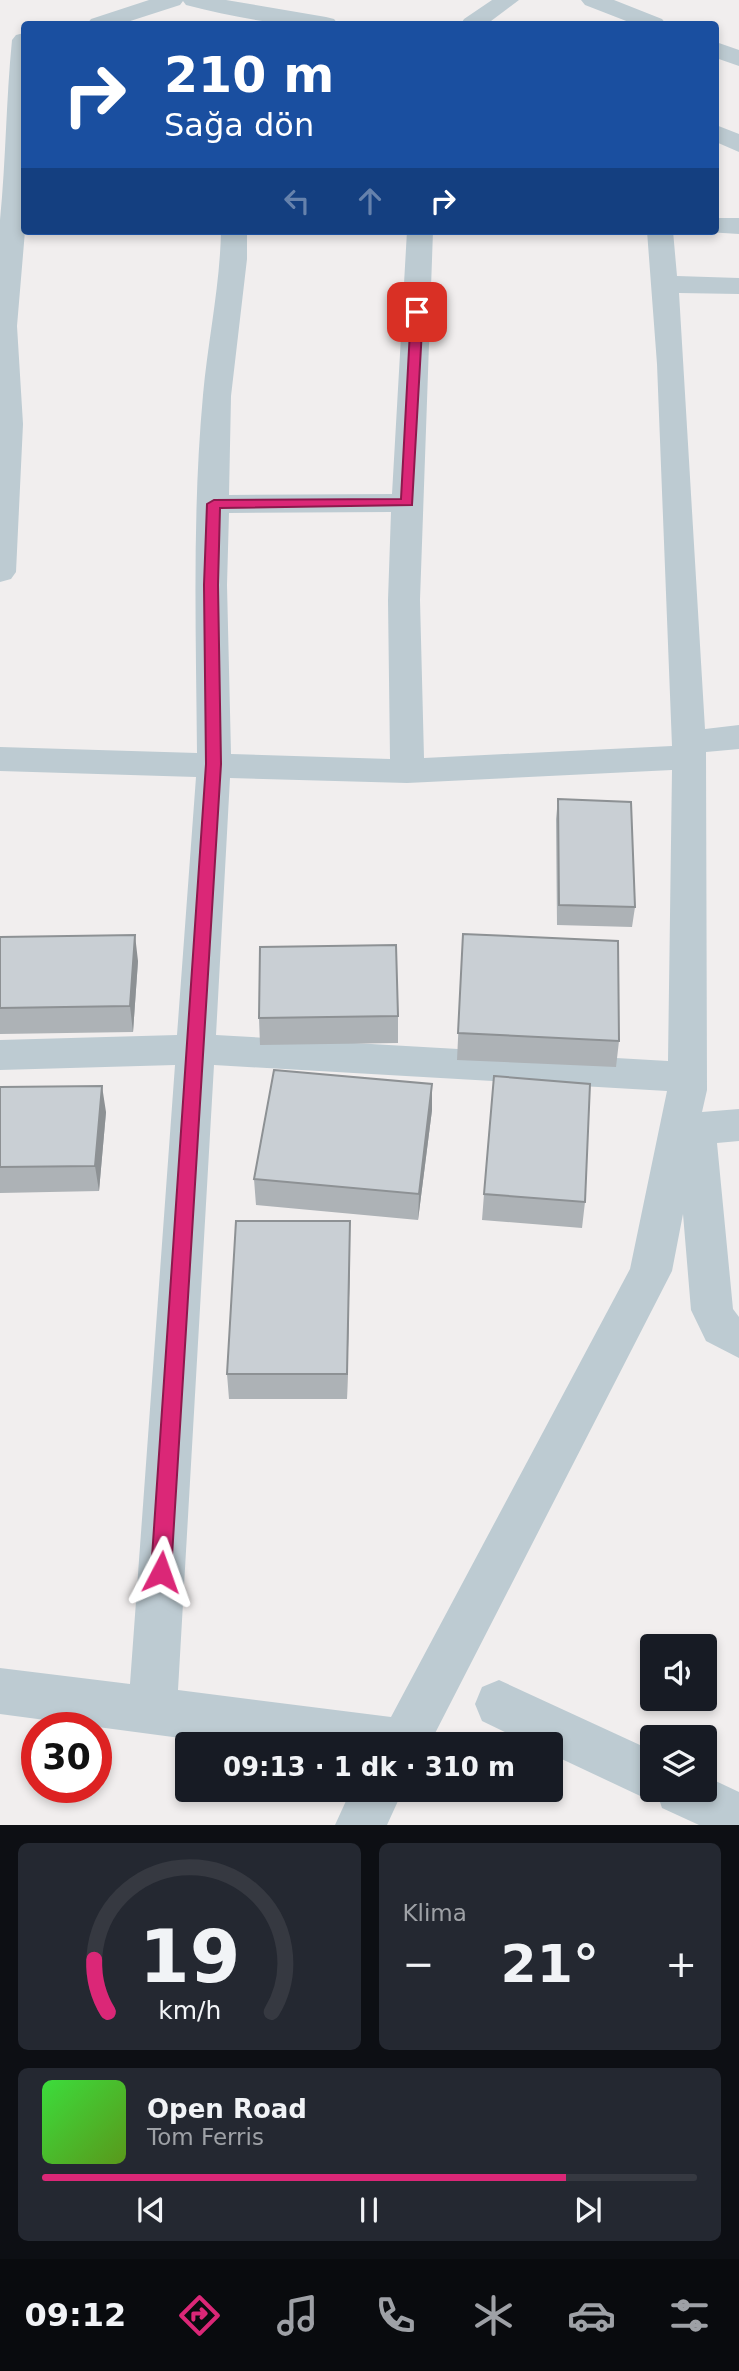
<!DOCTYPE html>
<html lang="tr">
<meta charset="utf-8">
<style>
body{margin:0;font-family:"DejaVu Sans",sans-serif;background:#242831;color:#f1f3f6;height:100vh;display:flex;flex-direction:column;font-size:26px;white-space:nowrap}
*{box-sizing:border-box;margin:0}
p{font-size:23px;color:#9ea1a6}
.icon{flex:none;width:38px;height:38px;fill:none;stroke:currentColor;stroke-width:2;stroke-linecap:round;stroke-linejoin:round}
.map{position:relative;height:1825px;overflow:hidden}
.side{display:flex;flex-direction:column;gap:18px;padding:18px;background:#0d0f14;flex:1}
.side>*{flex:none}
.top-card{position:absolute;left:21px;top:21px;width:698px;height:214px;border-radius:7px;box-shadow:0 4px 10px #0003;background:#1a4fa0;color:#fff;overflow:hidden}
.controls{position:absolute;left:640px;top:1634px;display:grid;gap:14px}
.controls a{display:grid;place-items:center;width:77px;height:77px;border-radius:7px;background:#171b24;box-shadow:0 4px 10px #0003;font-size:35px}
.speed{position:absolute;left:21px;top:1712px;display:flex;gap:14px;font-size:35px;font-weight:700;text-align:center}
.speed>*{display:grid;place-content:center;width:91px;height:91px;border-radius:50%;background:#171b24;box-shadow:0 4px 10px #0003;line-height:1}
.speed .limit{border:10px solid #d22;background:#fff;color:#111}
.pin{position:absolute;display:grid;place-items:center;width:60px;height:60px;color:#fff;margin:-30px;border-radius:14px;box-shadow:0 4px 10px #0006}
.me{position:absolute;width:77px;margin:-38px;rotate:4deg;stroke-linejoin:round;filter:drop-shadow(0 0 5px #0008)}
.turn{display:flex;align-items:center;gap:24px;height:147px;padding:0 28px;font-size:32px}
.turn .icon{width:91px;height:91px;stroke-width:2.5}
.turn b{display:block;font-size:49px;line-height:60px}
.lanes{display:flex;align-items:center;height:66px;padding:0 28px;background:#0003;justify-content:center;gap:35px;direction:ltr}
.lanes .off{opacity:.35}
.big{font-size:52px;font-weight:600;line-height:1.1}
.side .widget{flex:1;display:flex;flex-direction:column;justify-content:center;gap:10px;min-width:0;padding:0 24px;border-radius:10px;background:#242831}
.side .dial{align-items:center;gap:0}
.dial svg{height:182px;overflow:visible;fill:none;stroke:#363941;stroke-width:7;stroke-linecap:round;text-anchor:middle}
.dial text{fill:#f1f3f6;stroke:none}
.song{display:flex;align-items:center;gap:21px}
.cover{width:84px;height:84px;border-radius:10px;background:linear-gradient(135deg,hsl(120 70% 55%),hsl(90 70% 35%))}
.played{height:7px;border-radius:4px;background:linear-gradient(90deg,#db2777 80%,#363941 80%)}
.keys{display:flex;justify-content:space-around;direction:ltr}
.heat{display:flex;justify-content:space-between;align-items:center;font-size:38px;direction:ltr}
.side .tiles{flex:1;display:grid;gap:18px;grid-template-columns:1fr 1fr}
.widget:last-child{grid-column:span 2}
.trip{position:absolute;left:175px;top:1732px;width:388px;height:70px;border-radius:7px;background:#171b24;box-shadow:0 4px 10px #0003;font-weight:600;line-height:70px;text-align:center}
.menu{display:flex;height:112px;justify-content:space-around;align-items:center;background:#090b0e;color:#9ea1a6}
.menu .icon{width:49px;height:49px}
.menu .current{color:#db2777}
.menu b{font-size:32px;color:#f1f3f6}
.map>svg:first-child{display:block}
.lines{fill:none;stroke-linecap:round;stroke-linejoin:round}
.street{fill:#bdcbd2;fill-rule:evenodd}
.wall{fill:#adb2b6}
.shaded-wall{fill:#8d9194}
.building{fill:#c9cfd4;stroke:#8d9194;stroke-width:2}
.route{fill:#db2777;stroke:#8e194d;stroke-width:2}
</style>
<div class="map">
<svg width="739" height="1825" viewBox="0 0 739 1825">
<rect width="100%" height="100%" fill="#f1eeee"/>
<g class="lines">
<path class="street" d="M 149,0 L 226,0 L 326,17 L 334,19 L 338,24 C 288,29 235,17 186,5 L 183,1 L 180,5 L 121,24 L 87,24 L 91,19 Z
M 492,0 L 519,0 L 487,24 L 461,24 L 464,19 Z
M 581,0 L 614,0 L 662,19 L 666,24 L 634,24 L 585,5 Z
M 24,33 L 25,231 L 17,326 L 23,424 L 16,572 L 11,579 L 0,582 L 0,220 C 6,160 6,100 12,40 L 16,35 Z
M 716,42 L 739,50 L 739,66 L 716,58 Z
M 716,125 L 739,134 L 739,152 L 716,142 Z
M 716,218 L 739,218 L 739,234 L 707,232 L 716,231 Z
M 221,231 L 247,231 L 247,259 L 231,396 L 229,495 L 392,494 L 407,231 L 433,231 L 420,600 L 424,758 L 672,746 L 657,364 L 647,231 L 673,231 L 677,276 L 739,278 L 739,294 L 679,293 L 705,729 L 739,725 L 739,749 L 706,752 L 707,1090 L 702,1112 L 739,1109 L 739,1141 L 717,1143 L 733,1309 L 739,1317 L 739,1358 L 706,1341 L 691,1310 L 683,1214 L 672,1271 L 429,1745 L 233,1745 L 0,1714 L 0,1668 L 130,1684 L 175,1065 L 0,1070 L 0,1040 L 177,1035 L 196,777 L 0,771 L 0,747 L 197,753 C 196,634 192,514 203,395 C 208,340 220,286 221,231 ZM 391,512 L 388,600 L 390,759 L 231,754 L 227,585 L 229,513 ZM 672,770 L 668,1061 L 216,1035 L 230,778 L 407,783 ZM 214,1065 L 667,1091 L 630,1269 L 391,1717 L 178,1690 Z
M 499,1680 L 653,1751 L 653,1790 L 705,1790 L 705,1776 L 739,1792 L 739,1825 L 699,1825 L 662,1808 L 659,1799 L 653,1802 L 551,1754 L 551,1745 L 532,1745 L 482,1721 L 475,1704 L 482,1687 Z
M 351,1790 L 403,1790 L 387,1825 L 335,1825 Z"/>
</g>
<path class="wall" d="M 558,799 L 635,907 L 632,927 L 557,925 L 556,819 Z
M 463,934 L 619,1041 L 616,1067 L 457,1060 Z
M 0,937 L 138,961 L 133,1032 L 0,1034 Z
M 398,1016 L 398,1043 L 260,1045 L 259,1018 Z
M 0,1087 L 106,1112 L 99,1191 L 0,1193 Z
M 432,1110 L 418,1220 L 256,1205 L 254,1179 Z
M 484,1194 L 585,1202 L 582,1228 L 482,1220 Z
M 350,1247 L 347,1399 L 229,1399 L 227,1374 Z"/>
<path class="shaded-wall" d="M 135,935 L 138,961 L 133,1032 L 130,1006 Z
M 432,1084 L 432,1110 L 418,1220 L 419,1194 Z
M 102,1086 L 106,1112 L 99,1191 L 95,1166 Z
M 350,1221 L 350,1247 L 347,1399 L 347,1374 Z"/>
<path class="building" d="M 558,799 L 631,802 L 635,907 L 559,905 Z
M 463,934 L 618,941 L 619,1041 L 458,1033 Z
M 135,935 L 130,1006 L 0,1008 L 0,937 Z
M 396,945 L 398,1016 L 259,1018 L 260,947 Z
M 274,1070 L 432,1084 L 419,1194 L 254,1179 Z
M 494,1076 L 590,1084 L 585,1202 L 484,1194 Z
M 102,1086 L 95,1166 L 0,1167 L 0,1087 Z
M 236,1221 L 350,1221 L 347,1374 L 227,1374 Z"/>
<path class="route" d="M 417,308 L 423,312 L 412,505 L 220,508 L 218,585 L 221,764 L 171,1572 L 168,1579 L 161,1581 L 154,1579 L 151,1572 L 206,764 L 204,585 L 207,504 L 214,500 L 401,499 L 411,312 Z"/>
</svg>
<div class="controls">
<a><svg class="icon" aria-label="sound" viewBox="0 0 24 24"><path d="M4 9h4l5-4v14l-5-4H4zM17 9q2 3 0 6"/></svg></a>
<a><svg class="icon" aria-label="layers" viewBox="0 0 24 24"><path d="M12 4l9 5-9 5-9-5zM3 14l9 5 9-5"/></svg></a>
</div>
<div class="speed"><div class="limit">30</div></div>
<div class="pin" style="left:417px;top:312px;background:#d93025"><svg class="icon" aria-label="arrive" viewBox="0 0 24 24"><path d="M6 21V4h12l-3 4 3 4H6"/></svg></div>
<svg class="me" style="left:161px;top:1572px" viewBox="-20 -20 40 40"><path d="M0-17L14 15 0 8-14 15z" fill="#db2777" stroke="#fff" stroke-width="4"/></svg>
<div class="trip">09:13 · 1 dk · 310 m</div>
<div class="top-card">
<div class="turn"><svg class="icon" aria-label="right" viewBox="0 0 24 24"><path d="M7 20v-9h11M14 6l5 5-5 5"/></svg><div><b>210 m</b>Sağa dön</div></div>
<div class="lanes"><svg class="icon off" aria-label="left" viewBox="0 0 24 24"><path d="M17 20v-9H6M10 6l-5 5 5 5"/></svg><svg class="icon off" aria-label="ahead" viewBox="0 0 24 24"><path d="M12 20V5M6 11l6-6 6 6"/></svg><svg class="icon" aria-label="right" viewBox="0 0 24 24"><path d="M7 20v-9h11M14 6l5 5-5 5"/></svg></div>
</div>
</div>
<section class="side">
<div class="tiles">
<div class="widget dial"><svg viewBox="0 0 100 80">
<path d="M14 69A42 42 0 1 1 86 69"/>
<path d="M14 69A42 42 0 0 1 8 46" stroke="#db2777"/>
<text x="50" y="56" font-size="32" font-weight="700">19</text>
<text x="50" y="72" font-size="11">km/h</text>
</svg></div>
<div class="widget"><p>Klima</p>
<div class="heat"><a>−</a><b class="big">21°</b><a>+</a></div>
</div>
<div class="widget">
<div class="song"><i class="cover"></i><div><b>Open Road</b><p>Tom Ferris</p></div></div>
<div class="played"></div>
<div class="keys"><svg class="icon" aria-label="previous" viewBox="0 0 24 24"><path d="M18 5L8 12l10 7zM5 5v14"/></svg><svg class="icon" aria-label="pause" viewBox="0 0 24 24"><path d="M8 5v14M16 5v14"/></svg><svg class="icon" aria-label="next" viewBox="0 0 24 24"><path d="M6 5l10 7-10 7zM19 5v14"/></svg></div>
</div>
</div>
</section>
<nav class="menu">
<b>09:12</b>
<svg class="icon current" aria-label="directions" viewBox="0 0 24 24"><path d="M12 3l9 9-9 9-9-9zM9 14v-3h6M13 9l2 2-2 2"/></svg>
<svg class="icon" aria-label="music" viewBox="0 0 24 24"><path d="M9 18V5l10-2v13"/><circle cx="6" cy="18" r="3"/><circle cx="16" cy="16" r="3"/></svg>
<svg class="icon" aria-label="phone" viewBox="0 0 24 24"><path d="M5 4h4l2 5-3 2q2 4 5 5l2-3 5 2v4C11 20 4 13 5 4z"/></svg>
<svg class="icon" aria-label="climate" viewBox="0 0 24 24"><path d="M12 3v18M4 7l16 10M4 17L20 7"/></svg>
<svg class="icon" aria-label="car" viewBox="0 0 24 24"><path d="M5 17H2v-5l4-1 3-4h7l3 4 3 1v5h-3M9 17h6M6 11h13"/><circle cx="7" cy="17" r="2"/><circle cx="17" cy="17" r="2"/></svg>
<svg class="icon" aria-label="filters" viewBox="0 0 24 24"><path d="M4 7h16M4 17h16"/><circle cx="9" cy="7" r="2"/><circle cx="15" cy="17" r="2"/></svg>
</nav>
